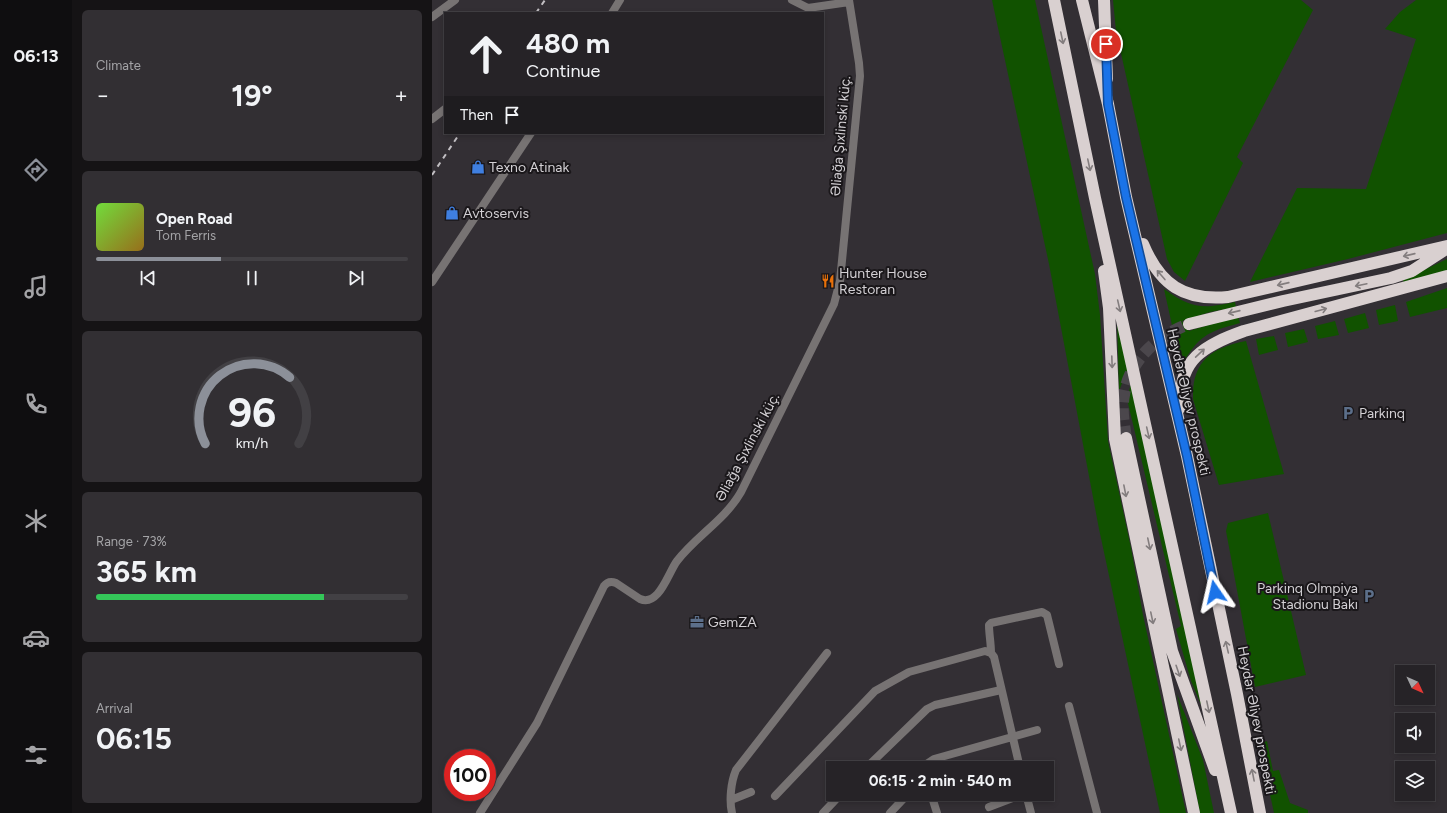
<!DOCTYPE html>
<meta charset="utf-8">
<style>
body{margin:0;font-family:Figtree,sans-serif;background:#322f33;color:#f1f3f6;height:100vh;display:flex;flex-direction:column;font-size:15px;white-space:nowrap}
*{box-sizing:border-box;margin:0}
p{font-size:13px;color:#a4a4a7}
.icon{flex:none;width:22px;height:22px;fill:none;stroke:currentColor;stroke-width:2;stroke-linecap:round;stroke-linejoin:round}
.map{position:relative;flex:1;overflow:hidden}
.side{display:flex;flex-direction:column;gap:10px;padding:10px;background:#151315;width:360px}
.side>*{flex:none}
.banner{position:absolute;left:12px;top:12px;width:380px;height:122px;border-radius:0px;box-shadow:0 2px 6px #0003,0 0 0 1px #424044;background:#262327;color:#f1f3f6;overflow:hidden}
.needle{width:26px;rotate:134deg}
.tools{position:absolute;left:963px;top:665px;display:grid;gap:8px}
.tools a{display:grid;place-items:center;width:40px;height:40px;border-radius:0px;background:#262327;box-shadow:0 2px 6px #0003,0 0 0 1px #424044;font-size:20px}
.speed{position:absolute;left:12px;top:749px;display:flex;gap:8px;font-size:20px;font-weight:700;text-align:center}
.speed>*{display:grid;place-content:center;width:52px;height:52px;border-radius:50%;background:#262327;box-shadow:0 2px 6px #0003,0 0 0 1px #424044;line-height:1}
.speed .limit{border:6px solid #d22;background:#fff;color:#111}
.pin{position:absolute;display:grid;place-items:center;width:34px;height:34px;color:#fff;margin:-17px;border:2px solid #fff;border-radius:50%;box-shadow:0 1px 4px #0007}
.me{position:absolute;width:44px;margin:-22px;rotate:349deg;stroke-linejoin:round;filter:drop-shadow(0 0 3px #0008)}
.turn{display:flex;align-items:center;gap:14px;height:84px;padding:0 16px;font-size:18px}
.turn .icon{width:52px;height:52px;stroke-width:2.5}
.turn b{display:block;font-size:28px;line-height:34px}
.then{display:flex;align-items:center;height:38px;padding:0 16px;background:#0003;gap:8px;font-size:15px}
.big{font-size:30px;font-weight:700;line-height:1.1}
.side .card{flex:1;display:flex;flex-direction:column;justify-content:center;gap:6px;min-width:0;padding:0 14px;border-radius:6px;background:#322f33}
.side .dial{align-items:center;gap:0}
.dial svg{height:104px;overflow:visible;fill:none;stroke:#424044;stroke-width:7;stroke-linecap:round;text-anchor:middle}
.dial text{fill:#f1f3f6;stroke:none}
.song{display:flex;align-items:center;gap:12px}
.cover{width:48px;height:48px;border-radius:6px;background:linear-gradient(135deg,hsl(100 70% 55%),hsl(40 70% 35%))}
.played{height:4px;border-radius:2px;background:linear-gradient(90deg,#8c9099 40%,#424044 40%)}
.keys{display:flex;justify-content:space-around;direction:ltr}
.heat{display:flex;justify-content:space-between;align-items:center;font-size:22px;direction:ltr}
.charge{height:6px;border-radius:3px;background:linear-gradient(90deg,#34c759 73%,#424044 0)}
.trip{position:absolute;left:394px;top:761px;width:228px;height:40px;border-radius:0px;background:#262327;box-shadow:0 2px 6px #0003,0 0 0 1px #424044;font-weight:700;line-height:40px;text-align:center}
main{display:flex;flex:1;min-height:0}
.menu{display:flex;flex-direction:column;width:72px;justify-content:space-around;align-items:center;background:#0f0e10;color:#a4a4a7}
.menu .icon{width:28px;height:28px}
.menu .selected{color:#8c9099}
.menu b{font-size:18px;color:#f1f3f6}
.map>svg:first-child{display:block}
.green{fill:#115200}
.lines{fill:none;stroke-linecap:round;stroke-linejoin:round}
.motorway-tunnel{stroke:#4b474c;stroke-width:12;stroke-dasharray:12 6;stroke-linecap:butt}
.minor{stroke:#777373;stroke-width:8}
.tertiary{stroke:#777373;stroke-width:8}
.motorway{stroke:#d9d0d0;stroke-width:12}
.rail{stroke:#c2bfc3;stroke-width:2;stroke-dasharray:5 5;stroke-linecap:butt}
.oneway{stroke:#837d7e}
.route-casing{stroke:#114b97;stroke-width:10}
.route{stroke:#1a73e8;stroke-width:7}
.labels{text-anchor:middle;stroke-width:4;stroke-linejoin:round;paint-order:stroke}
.street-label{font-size:14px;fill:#d3d0d4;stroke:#1a171a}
.poi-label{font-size:14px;fill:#d3d0d4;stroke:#1a171a;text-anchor:start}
</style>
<main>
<nav class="menu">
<b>06:13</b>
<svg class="icon selected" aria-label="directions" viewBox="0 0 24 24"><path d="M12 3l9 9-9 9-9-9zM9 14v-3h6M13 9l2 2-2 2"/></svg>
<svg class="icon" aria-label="music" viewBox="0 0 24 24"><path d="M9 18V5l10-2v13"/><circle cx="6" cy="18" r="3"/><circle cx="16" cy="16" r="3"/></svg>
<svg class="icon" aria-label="phone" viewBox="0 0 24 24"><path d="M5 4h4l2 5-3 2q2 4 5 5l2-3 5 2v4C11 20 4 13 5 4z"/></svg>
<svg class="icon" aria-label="climate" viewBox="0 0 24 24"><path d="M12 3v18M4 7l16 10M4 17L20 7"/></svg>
<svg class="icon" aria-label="car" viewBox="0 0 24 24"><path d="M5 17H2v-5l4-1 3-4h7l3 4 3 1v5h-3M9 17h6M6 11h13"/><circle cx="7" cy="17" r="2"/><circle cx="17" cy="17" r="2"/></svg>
<svg class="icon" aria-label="filters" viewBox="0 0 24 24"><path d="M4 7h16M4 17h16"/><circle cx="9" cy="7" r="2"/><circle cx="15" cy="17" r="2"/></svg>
</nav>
<section class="side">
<div class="card"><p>Climate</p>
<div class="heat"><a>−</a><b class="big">19°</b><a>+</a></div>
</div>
<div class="card">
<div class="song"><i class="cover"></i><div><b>Open Road</b><p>Tom Ferris</p></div></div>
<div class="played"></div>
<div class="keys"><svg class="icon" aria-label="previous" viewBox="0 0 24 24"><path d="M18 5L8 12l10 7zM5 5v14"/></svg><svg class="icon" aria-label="pause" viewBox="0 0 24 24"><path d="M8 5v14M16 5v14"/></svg><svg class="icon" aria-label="next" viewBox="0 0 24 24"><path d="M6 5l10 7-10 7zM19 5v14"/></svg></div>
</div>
<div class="card dial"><svg viewBox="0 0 100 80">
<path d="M14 69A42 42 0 1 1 86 69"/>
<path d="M14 69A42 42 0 0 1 79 18" stroke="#8c9099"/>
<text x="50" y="56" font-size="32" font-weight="700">96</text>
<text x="50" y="72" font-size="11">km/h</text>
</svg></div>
<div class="card"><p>Range · 73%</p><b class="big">365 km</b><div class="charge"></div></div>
<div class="card"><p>Arrival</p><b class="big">06:15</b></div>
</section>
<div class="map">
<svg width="1015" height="813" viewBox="0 0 1015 813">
<rect width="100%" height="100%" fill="#332f34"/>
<path class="green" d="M 560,0 L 603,0 L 663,274 L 668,315 L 676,441 L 699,548 L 711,615 L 754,813 L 728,813 L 667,529 L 617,264 Z
M 681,0 L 869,0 L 881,10 L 805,157 L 811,163 L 753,281 L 742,272 L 735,259 L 684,31 Z
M 984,0 L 1015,0 L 1015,233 L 916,259 L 818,282 L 865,188 L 934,189 L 984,39 L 953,29 L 968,12 Z
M 1015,259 L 1015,272 L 972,284 L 971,280 Z
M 1015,288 L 1015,308 L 978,317 L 974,302 Z
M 732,289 C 760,309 770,309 803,302 L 804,307 L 778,312 L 750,321 L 757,331 L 806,316 L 808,323 C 774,332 767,336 749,366 Z
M 963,305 L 966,321 L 947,325 L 944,310 Z
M 933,313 L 937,328 L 916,333 L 912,319 Z
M 685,319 L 696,368 L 687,391 Z
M 903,321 L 907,335 L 886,339 L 883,326 Z
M 872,329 L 876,342 L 856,347 L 853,333 Z
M 842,336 L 846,350 L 827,355 L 824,339 Z
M 814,341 L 852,474 L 787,485 L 761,399 C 760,361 779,348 814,341 Z
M 699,383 L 776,721 L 759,681 L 744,629 L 749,626 L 695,399 Z
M 836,513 L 874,675 L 823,687 L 794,531 L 796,523 Z
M 745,694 L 771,760 L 782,813 L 768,813 Z
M 835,741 L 841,771 L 847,770 L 858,803 L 876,810 L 876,813 L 842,813 L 827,744 Z"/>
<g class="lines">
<path class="motorway-tunnel" d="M 694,438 C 692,424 689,409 692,395 C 698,359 725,336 757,324"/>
<path class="minor" d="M 360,0 L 376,8 L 417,2
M 0,17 L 23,0
M 0,119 L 13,109
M 559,653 C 559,643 557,634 557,625 L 559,623 L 610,612 L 615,615 L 627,664
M 559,653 L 562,657 L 588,768
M 637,706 L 665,813
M 434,768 L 495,709 L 503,705 L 569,690
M 494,768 L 496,763 L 502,759 L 605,730
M 499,794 L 505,813
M 594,794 L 599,813
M 343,796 L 443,691 L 477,672 L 553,651 L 559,653
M 299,800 L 319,792
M 557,807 L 591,794
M 48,813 L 105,723 L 172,586 C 175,582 179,581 184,583 L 208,599 C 227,607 236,573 245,561 C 264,536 293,520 309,492 L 402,304 L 408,281 L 428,76 L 427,63 L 417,0
M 300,813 C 297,800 299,782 304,770 L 395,653
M 391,813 L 409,794
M 458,813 L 476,794"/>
<path class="tertiary" d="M 180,13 L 188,0
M 0,282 L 99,133"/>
<path class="motorway" d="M 622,0 L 663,198 L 799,813
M 650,0 L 676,104 L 694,197 L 755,456 L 805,694 L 828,813
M 672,0 L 675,79
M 711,244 C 728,285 752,301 796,297 L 1015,246
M 672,271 L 677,308 L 683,439 L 762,813
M 757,324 L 851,301 L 959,278 L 980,271 L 1014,249
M 749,407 C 745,359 773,345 812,331 L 1015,276
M 694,438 L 740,651 L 783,770"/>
<path class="rail" d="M 104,13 L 113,0
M 0,175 L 28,133"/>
</g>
<defs><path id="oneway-shaft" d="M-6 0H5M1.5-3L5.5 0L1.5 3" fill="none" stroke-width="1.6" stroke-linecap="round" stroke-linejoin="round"/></defs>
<g class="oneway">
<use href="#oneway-shaft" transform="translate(630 38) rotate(78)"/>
<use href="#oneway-shaft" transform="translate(657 165) rotate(78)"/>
<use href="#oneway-shaft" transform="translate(977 255) rotate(167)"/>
<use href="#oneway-shaft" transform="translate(729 275) rotate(-131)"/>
<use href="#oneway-shaft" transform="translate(851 284) rotate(167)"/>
<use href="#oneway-shaft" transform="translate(929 285) rotate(168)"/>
<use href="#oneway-shaft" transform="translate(687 306) rotate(77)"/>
<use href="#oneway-shaft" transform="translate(889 310) rotate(-15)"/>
<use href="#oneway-shaft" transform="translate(802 312) rotate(167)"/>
<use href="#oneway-shaft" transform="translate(768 353) rotate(-43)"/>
<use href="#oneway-shaft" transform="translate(680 362) rotate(88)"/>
<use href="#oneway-shaft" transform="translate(716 433) rotate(77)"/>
<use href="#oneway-shaft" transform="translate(693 491) rotate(79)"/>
<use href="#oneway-shaft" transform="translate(717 544) rotate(78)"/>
<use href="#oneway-shaft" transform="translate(720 618) rotate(78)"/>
<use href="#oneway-shaft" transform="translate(795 647) rotate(-103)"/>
<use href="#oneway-shaft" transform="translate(746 671) rotate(71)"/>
<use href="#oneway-shaft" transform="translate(776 707) rotate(78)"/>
<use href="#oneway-shaft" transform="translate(748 745) rotate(78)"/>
<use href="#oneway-shaft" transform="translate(821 775) rotate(-101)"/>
</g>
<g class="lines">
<g class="route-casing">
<path id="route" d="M 674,44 L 676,104 L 694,197 L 755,456 L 783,592"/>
</g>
<use href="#route" class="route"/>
</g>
<defs>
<g id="shop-bare" transform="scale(1.08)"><path d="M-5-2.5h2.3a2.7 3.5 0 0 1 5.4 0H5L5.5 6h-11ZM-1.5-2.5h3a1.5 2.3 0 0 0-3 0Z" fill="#3f7fe0" stroke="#1a171a" stroke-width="2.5" paint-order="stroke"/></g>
<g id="restaurant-bare" transform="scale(1.08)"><path d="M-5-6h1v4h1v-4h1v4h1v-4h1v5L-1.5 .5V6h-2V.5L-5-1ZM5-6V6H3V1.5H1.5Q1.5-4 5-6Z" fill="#e8710a" stroke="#1a171a" stroke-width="2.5" paint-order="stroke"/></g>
<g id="parking-bare" transform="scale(1.08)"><path d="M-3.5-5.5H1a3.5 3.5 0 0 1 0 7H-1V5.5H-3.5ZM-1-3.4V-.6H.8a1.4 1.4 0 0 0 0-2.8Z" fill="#5c6f8a" stroke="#1a171a" stroke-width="2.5" paint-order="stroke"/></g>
<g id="office-bare" transform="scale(1.08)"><path d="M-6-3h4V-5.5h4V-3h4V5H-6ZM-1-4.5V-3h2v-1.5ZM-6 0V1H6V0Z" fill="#5c6f8a" stroke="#1a171a" stroke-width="2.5" paint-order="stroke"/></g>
</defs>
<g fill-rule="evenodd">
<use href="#shop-bare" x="46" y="167"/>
<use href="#shop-bare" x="20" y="213"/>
<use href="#restaurant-bare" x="396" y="281"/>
<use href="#parking-bare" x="916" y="413"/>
<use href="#parking-bare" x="937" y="596"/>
<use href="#office-bare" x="265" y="622"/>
</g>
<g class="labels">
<g class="street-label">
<text transform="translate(408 136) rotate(-85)" y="5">Əliağa Şıxlinski küç.</text>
<text transform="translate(757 402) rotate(77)" y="5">Heydər Əliyev prospekti</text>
<text transform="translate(315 447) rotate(-62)" y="5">Əliağa Şıxlinski küç.</text>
<text transform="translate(825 720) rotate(79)" y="5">Heydər Əliyev prospekti</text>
</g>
<g class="poi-label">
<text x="57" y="172">Texno Atinak</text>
<text x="31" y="218">Avtoservis</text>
<text x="407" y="278">Hunter House<tspan x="407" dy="16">Restoran</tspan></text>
<text x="927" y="418">Parkinq</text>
<text x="926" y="593" text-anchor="end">Parkinq Olmpiya<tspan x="926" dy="16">Stadionu Bakı</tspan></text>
<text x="276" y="627">GemZA</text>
</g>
</g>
</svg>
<div class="tools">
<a><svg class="needle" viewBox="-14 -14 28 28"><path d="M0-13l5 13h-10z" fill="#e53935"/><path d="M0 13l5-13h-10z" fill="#a4a4a7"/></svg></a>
<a><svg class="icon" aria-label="sound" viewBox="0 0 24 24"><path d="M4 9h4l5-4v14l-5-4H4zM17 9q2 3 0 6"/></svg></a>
<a><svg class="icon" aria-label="layers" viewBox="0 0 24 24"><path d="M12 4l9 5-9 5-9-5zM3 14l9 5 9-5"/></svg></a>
</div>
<div class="speed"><div class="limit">100</div></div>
<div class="pin" style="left:674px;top:44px;background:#d93025"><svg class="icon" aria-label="arrive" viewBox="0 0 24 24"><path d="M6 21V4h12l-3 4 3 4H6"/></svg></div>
<svg class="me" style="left:783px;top:592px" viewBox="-20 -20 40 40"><path d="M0-17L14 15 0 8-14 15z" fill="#1a73e8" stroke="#fff" stroke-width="4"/></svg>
<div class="trip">06:15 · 2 min · 540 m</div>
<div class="banner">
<div class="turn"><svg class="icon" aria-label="ahead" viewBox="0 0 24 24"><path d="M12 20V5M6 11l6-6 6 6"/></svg><div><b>480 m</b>Continue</div></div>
<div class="then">Then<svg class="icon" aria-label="arrive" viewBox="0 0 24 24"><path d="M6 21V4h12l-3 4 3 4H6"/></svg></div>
</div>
</div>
</main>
